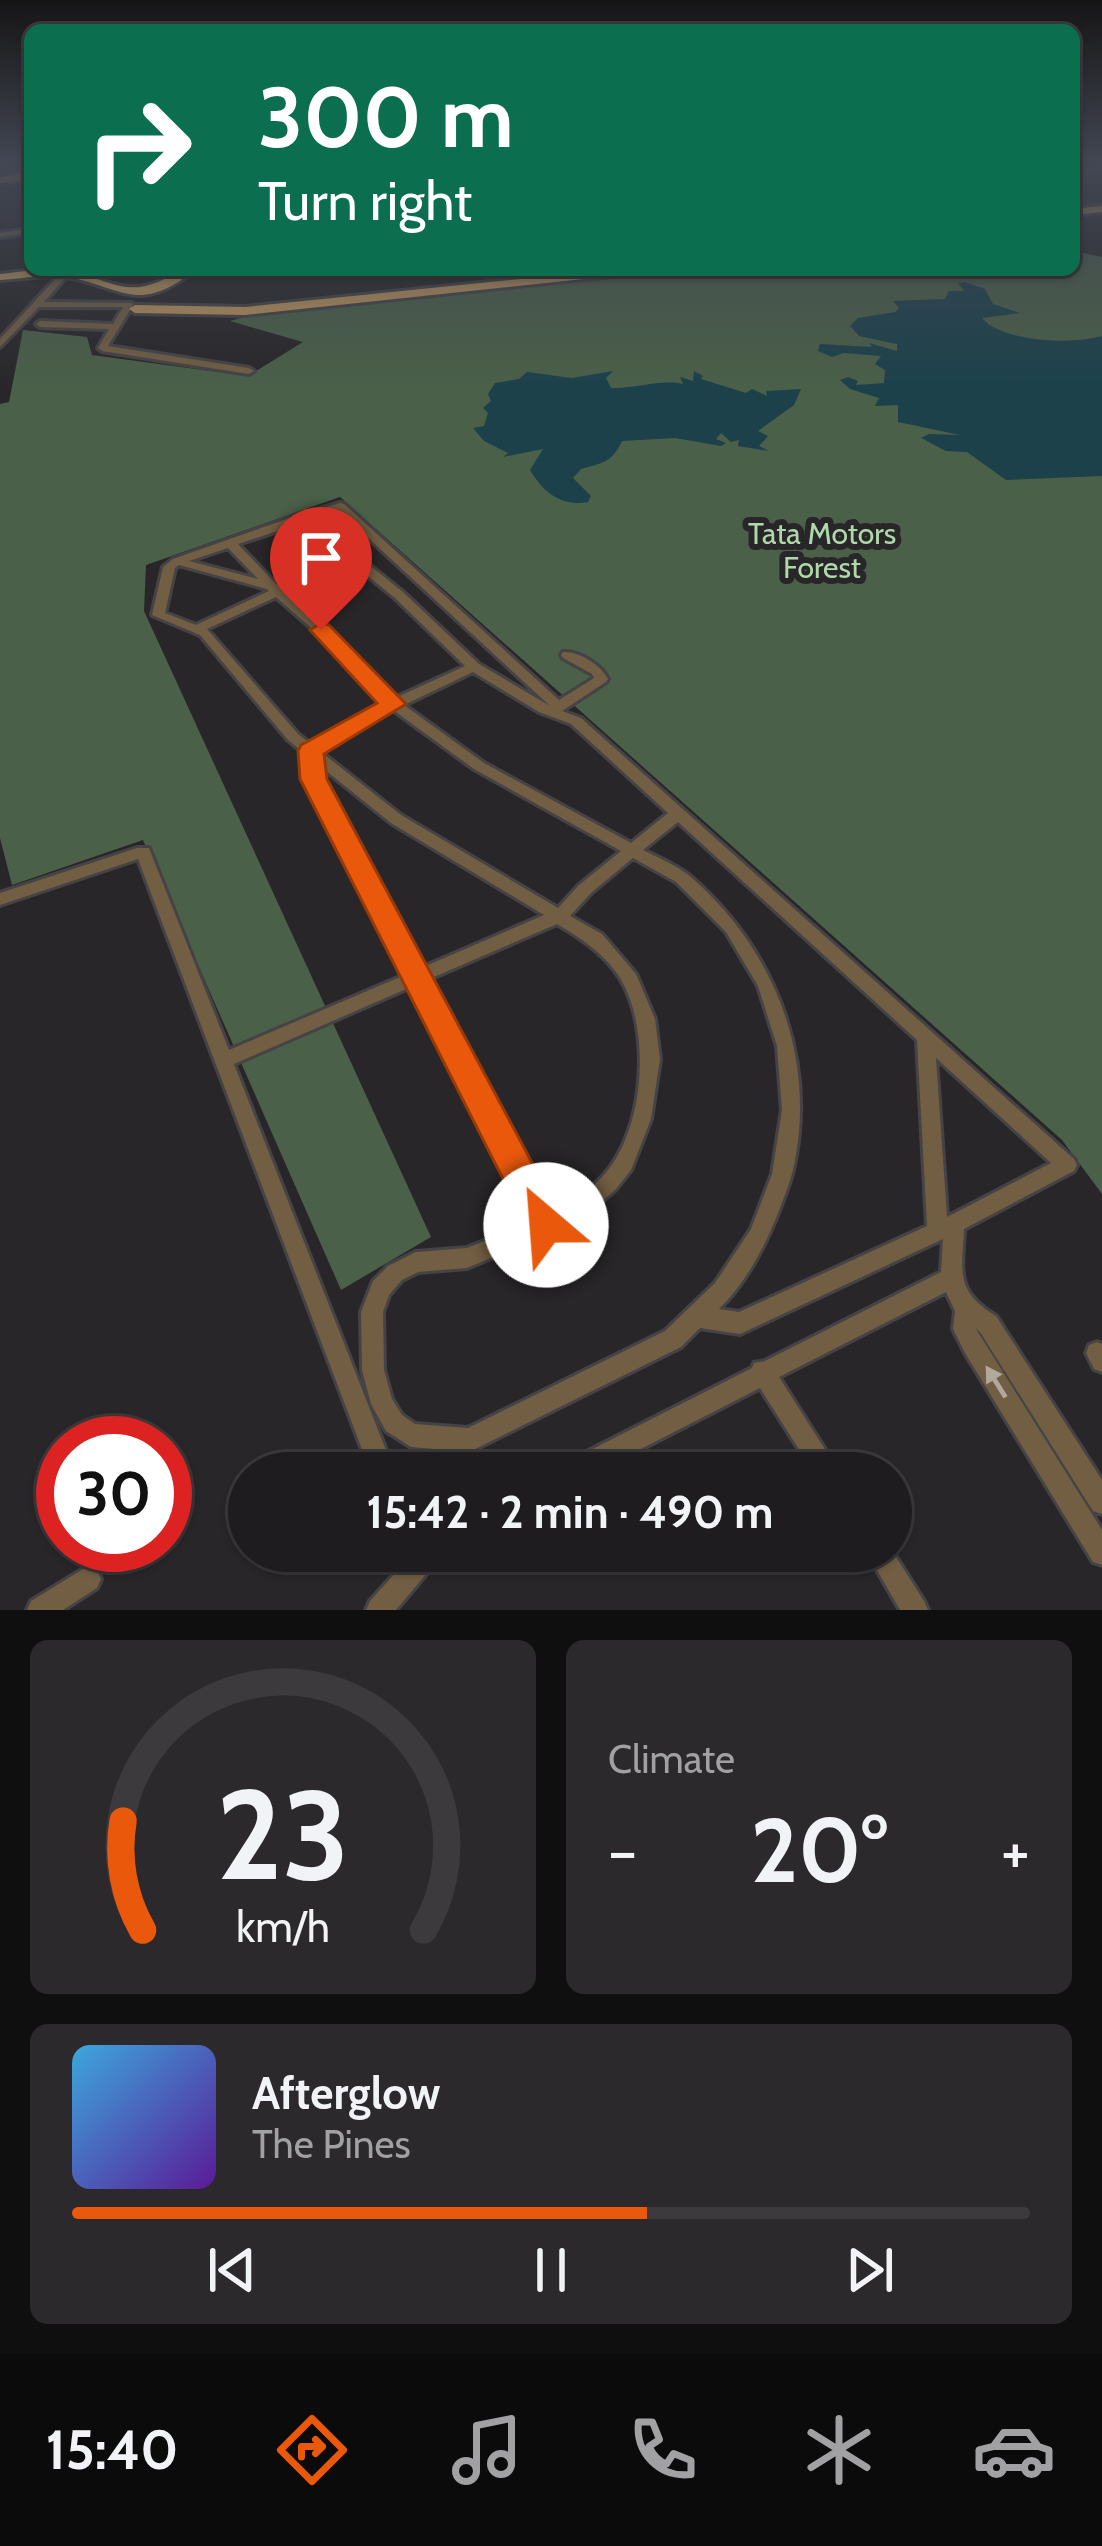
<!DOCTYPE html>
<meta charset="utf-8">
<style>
body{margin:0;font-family:Cabin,sans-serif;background:#2b292b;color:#f1f3f6;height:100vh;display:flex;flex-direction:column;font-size:45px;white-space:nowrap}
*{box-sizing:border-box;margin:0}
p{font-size:39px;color:#a1a1a4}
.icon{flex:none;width:66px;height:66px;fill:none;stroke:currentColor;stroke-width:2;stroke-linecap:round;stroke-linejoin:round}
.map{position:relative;height:1610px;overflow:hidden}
.drawer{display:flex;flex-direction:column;gap:30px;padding:30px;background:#100f10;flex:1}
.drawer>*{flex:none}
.top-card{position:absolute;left:24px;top:24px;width:1056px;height:252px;border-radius:18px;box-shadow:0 3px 9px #0004,0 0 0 3px #3c3a3c;background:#0b6e4f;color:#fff;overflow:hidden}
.speed{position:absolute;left:36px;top:1416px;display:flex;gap:24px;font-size:60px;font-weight:700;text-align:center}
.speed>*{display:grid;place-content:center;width:156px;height:156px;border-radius:50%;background:#1e1c1e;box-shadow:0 3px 9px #0004,0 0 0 3px #3c3a3c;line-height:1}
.speed .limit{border:18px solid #d22;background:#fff;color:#111}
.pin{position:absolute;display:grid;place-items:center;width:102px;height:102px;color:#fff;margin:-123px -51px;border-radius:50% 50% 50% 0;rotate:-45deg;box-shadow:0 0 12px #0007}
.pin .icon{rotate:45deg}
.me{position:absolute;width:132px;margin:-66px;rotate:333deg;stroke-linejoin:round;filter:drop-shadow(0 0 9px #0008)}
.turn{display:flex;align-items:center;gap:42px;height:252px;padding:0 36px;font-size:54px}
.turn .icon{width:156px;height:156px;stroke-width:2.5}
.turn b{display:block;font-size:84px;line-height:102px}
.big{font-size:90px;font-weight:800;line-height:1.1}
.drawer .tile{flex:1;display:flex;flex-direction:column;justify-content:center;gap:18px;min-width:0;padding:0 42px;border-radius:18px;background:#2b292b}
.drawer .dial{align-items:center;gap:0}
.dial svg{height:312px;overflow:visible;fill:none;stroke:#3c3a3c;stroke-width:7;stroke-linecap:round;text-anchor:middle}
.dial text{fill:#f1f3f6;stroke:none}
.song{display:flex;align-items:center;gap:36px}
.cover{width:144px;height:144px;border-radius:18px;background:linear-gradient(135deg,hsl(200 70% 55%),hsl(270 70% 35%))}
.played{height:12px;border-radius:6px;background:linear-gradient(90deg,#ea580c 60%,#3c3a3c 60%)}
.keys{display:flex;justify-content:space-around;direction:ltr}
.heat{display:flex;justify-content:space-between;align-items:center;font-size:66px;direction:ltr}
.drawer .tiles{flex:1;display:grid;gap:30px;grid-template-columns:1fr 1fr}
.tile:last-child{grid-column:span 2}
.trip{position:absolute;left:228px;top:1452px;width:684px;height:120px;border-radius:60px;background:#1e1c1e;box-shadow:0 3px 9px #0004,0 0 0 3px #3c3a3c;font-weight:800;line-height:120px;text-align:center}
.tabs{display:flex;height:192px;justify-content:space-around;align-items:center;background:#0c0b0c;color:#a1a1a4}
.tabs .icon{width:84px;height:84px}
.tabs .selected{color:#ea580c}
.tabs b{font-size:54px;color:#f1f3f6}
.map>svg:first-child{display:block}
.forest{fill:#4a6048}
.water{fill:#1c414b}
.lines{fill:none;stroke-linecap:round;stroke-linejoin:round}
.minor-casing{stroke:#454345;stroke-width:6}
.major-casing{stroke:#454345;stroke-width:6}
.minor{fill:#725e43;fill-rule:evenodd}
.major{fill:#bd945b;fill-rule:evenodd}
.oneway{fill:#b1a89e}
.route{fill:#ea580c;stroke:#983908;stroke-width:3}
.labels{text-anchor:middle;stroke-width:12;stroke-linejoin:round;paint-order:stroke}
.far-park-label{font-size:30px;fill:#b0d9ab;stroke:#282628}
</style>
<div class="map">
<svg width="1102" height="1610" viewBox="0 0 1102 1610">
<rect width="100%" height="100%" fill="#282628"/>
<path class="forest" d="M 1074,251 L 1102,257 L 1102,1194 L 1062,1140 L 340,497 L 146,565 L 144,611 L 431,1237 L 341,1290 L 143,840 L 12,885 L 0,838 L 0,404 L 9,402 L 23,330 L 87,337 L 92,355 L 248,376 L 303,342 L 230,321 L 250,315 L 635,270 L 1074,270 Z"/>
<path class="water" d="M 965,282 L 985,289 L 993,304 L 1020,313 L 982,318 C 1003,342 1070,345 1102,336 L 1102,476 L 1006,480 L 967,452 L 946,451 L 921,438 L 929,434 L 960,435 L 898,422 L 898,405 L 875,406 L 879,398 L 850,389 L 840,380 L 848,377 L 858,381 L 856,385 L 884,383 L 885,370 L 875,364 L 881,356 L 844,353 L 832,357 L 818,351 L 820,344 L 872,347 L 869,343 L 897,351 L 897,344 L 859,336 L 850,326 L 858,318 L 895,312 L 899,308 L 893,301 L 945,299 L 949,291 L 964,291 L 958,283 Z
M 613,371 L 606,378 L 611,388 C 636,389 660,379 683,384 L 680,377 L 693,381 L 694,371 L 703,376 L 701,379 L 746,393 L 752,389 L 767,396 L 766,391 L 801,389 L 794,405 L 758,431 L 768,436 L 759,446 L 769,451 L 738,446 L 739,440 L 731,442 L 721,433 L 716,439 L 726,443 L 721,446 L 675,438 L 622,441 C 612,463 602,463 581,469 L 573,478 L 591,496 L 588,502 C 559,507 542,490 530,470 L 543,449 L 503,457 L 508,453 L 484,441 L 473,428 L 484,426 L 488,413 L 483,408 L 491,401 L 488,394 L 495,383 L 519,379 L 527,372 L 572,378 Z"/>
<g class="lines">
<g class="minor-casing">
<path id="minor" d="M 30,229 L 30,233 L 0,237 L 0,233 Z
M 58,276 L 65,278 L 44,302 L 132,303 L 133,305 L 108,346 L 249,368 L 254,371 L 249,374 L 102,351 L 98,348 L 109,329 L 40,327 L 36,324 L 40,321 L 113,324 L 123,307 L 39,307 L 0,347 L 0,339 Z
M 340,503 L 344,504 L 559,700 L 594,678 L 592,674 L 563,658 L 561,655 L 563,652 C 579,651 601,665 608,679 L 606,682 L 562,711 L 581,718 L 1074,1159 L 1077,1165 L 1074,1171 L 964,1229 C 962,1273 955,1291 996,1316 L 1102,1480 L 1102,1514 L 1093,1511 L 980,1332 L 976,1329 L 1102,1530 L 1102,1565 L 1093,1562 L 965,1353 L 953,1329 L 955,1311 L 946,1292 L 779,1377 L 840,1473 L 814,1473 L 760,1388 L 594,1473 L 557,1473 L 561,1465 L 752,1368 L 754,1363 L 765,1361 L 941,1272 L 943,1239 L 740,1334 L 700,1328 L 681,1347 L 469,1452 L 411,1447 L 386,1431 L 371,1404 L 362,1370 L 361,1312 L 373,1281 L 388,1266 L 416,1252 L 467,1248 L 533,1221 L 413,986 L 234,1064 L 395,1473 L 371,1473 L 138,859 L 0,905 L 0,893 L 137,848 L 149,848 L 229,1050 L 407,974 L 307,779 L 304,753 L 288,740 L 200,635 L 152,615 L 163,567 L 173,559 L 298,515 ZM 338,510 L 550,706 L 479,664 L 403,592 L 312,519 ZM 302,523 L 395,598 L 465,666 L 395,698 L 385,691 L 325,627 L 275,583 L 238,544 ZM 228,548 L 258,579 L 189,561 ZM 179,565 L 267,589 L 269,591 L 196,625 L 165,613 L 175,568 ZM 276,597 L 317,633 L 375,697 L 384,704 L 312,745 L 298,734 L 207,629 ZM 473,672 L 539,712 L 571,724 L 668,813 L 631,843 L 484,763 L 404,705 ZM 393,710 L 474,769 L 621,851 L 579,885 L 558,908 L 401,815 L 321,752 ZM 320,766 L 391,823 L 544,915 L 421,968 L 321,779 ZM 678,822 L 917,1040 L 927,1226 L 739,1312 L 719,1309 C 747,1282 766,1244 780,1208 C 784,1197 789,1185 792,1174 C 819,1062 776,951 691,877 C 678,866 659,858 643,850 ZM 633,858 L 676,882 L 726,932 L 758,986 L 777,1046 L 782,1110 L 772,1174 L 751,1229 L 715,1283 L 665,1331 L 468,1428 L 415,1424 L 402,1415 L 392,1399 L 384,1370 L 383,1312 L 389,1295 L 402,1280 L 418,1272 L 467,1268 L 580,1221 L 616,1189 L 631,1170 L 651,1119 L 660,1059 L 655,1019 L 636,974 L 602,934 L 570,916 L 591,893 ZM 557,924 C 584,940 611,958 625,987 C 648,1036 644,1113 615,1160 C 602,1182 574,1204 551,1213 L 427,980 ZM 936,1058 L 1051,1163 L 947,1217 Z
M 1097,1342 L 1102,1344 L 1102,1372 L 1094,1369 L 1086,1353 L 1089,1345 Z
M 891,1549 L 924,1601 L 928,1610 L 900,1610 L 866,1551 L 891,1551 Z
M 415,1551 L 448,1551 L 445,1560 L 427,1573 L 396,1610 L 366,1610 L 370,1601 Z
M 88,1566 L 97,1570 L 101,1579 L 97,1588 L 63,1610 L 27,1610 L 31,1601 Z"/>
</g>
<g class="major-casing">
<path id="major" d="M 30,173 L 30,179 L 0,183 L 0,177 Z
M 1102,206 L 1102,212 L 1074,215 L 1074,209 Z
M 181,270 L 195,270 C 133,319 120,282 58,276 C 40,275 19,279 0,280 L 0,274 C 21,272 45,267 66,271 C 121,282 128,302 181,270 Z
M 608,270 L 646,270 L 640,273 L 245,315 L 135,313 L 129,309 L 135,305 L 245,307 Z"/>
</g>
<use href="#minor" class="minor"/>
<use href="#major" class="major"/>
</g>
<defs><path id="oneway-solid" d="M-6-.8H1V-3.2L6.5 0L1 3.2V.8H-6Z" transform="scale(3)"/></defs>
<use class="oneway" href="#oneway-solid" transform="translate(996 1382) rotate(-122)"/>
<linearGradient id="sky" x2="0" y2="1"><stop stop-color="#161516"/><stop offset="0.42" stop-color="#424753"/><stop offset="1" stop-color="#424753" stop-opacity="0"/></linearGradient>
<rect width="1102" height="390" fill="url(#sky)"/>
<path class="route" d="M 321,623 L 329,625 L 406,704 L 324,754 L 327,779 L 559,1213 L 565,1225 L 559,1238 L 546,1243 L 533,1238 L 300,779 L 298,751 L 301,745 L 377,703 L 310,630 Z"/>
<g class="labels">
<g class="far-park-label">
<text x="822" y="544">Tata Motors<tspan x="822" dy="34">Forest</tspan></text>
</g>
</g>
</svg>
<div class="speed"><div class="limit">30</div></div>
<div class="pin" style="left:321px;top:630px;background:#d93025"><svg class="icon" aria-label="arrive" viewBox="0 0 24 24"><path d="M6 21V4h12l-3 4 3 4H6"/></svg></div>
<svg class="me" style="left:546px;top:1225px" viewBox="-20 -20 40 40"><circle r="19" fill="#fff"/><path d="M0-13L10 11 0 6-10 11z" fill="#ea580c"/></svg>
<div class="trip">15:42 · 2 min · 490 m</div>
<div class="top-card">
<div class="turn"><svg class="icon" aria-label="right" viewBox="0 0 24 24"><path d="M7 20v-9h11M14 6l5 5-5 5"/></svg><div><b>300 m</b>Turn right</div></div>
</div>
</div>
<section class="drawer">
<div class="tiles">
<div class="tile dial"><svg viewBox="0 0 100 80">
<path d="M14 69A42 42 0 1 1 86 69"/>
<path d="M14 69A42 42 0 0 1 9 41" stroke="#ea580c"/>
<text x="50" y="56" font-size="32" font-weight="700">23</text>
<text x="50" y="72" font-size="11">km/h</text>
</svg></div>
<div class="tile"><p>Climate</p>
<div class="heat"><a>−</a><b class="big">20°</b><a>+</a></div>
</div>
<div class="tile">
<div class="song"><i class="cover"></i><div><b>Afterglow</b><p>The Pines</p></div></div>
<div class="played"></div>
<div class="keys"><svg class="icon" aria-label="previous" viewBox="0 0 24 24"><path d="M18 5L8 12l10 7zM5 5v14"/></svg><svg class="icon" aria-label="pause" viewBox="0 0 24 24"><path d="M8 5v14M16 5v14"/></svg><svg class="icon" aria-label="next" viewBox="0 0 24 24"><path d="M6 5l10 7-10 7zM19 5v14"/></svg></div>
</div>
</div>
</section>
<nav class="tabs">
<b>15:40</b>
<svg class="icon selected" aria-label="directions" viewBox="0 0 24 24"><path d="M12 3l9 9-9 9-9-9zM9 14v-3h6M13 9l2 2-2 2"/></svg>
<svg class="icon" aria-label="music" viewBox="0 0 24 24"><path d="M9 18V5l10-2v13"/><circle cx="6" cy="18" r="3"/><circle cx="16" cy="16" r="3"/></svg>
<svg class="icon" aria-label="phone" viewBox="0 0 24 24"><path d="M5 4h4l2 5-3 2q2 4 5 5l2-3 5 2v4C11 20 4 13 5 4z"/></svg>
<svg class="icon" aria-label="climate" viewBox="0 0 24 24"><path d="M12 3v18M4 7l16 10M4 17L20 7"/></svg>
<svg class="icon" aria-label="car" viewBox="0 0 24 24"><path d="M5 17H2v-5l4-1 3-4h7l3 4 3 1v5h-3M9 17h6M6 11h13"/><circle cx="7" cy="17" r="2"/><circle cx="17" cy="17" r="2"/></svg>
</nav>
